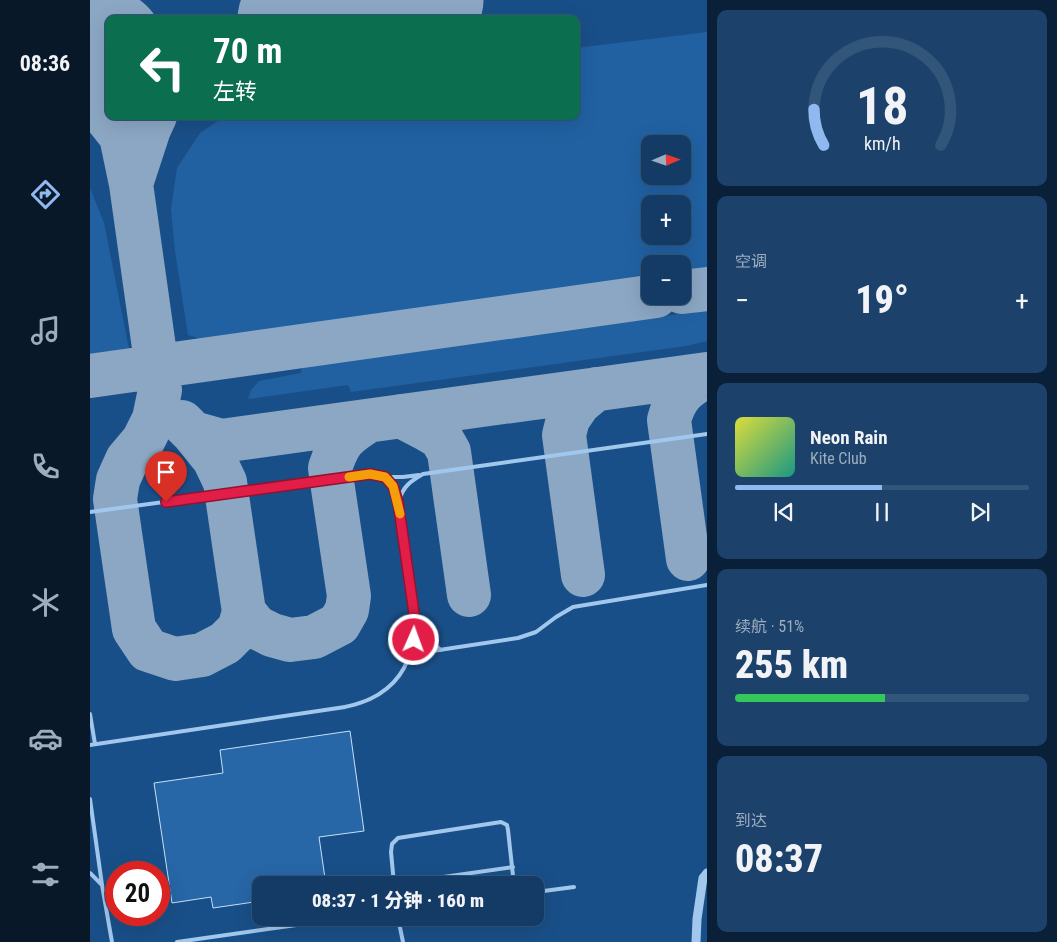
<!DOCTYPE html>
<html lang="zh">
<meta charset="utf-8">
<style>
body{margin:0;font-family:"Roboto Condensed","Noto Sans SC",sans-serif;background:#1c426c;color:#f1f3f6;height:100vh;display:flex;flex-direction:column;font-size:19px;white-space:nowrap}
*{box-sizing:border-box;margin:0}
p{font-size:16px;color:#9dadbf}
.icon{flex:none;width:28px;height:28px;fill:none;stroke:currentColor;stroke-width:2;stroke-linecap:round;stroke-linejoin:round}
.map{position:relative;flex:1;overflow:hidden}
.panel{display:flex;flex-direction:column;gap:10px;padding:10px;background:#0a2038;width:350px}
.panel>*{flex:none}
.top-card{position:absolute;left:15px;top:15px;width:475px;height:105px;border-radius:10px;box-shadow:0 5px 20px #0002,0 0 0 1px #32557a;background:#0b6e4f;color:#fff;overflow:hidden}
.needle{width:32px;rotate:88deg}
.buttons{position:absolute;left:551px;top:135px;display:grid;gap:10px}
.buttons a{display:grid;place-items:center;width:50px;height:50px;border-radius:10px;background:#133b66;box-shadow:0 5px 20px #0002,0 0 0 1px #32557a;font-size:25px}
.speed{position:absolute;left:15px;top:861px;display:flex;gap:10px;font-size:25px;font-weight:700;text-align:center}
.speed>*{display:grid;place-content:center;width:65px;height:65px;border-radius:50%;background:#133b66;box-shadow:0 5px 20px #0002,0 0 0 1px #32557a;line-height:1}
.speed .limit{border:8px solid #d22;background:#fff;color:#111}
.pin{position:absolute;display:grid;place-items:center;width:42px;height:42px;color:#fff;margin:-51px -21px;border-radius:50% 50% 50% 0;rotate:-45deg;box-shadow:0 0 5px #0007}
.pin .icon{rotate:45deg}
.me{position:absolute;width:55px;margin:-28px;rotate:2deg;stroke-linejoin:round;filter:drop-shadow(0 0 4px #0008)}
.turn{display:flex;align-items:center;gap:18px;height:105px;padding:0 25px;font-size:22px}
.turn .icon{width:65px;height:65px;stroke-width:2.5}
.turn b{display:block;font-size:35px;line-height:42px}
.big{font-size:38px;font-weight:800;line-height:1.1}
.panel .tile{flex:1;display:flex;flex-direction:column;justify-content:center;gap:8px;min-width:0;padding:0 18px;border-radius:10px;background:#1c426c}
.panel .dial{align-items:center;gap:0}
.dial svg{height:130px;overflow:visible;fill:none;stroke:#32557a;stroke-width:7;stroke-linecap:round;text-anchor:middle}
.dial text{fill:#f1f3f6;stroke:none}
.song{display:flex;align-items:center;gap:15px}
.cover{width:60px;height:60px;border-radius:8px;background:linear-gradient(135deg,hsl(60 70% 55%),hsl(170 70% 35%))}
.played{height:5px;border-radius:2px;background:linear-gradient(90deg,#90b9f0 50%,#32557a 50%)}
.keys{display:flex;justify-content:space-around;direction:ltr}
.heat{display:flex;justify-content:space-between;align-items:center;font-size:28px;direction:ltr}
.charge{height:8px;border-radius:4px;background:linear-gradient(90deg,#34c759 51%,#32557a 0)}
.trip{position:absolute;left:162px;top:876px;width:292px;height:50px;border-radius:10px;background:#133b66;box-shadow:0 5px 20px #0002,0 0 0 1px #32557a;font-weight:800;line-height:50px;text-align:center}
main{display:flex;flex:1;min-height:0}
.menu{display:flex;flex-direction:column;width:90px;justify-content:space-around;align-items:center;background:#081829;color:#9dadbf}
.menu .icon{width:35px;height:35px}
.menu .active{color:#90b9f0}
.menu b{font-size:22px;color:#f1f3f6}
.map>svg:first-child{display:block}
.green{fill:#2161a2;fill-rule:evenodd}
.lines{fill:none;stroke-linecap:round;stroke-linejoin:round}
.taxiway{stroke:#8ca7c4;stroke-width:44}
.runway{stroke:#8ca7c4;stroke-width:109}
.building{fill:#2766a7;stroke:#c6e0fa}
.service{stroke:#a1c7ed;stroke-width:4}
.tertiary{stroke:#a1c7ed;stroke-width:9}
.route-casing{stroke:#92132f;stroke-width:12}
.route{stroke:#e11d48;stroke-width:9}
.slow{stroke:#f59e0b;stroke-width:9}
</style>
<main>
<nav class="menu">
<b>08:36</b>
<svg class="icon active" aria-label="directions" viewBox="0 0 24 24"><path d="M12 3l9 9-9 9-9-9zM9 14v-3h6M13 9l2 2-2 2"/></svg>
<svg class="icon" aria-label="music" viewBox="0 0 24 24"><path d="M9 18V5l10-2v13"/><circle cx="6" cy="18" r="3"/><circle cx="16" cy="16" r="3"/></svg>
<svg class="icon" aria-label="phone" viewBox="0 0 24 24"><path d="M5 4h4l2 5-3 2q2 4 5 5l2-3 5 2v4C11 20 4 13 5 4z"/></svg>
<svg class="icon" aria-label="climate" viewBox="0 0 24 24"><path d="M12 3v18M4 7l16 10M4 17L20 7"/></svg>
<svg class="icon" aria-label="car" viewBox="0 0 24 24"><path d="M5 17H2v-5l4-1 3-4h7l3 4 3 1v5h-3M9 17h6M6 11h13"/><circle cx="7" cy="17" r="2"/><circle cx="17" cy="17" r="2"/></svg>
<svg class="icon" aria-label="filters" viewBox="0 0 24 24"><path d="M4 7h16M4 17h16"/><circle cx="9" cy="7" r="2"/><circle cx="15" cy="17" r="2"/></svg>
</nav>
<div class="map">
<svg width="617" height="942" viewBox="0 0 617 942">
<rect width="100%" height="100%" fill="#194f88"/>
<path class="green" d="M 617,32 L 617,270 L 593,273 L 592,264 L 560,264 L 560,277 L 111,339 L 98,335 L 85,251 L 81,209 L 87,168 L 110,133 L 135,116 L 486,116 L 486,48 ZM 560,144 L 592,144 L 592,176 L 560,176 ZM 560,204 L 592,204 L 592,236 L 560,236 Z
M 0,188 L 14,223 L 39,349 L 0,355 Z
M 617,310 L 617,341 L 596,346 L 261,392 L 258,385 L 158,399 L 161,390 L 169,381 L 211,373 L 212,366 Z"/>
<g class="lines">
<path class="taxiway" d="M 0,101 L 7,106 L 31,136 L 41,184 L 59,129 L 65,116
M 41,184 L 70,390 L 64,419 L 53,441 L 37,460 L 28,480 L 25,499 L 44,629 L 58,650 L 85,659 L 112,655 L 135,643 L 149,629 L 154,612 L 135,482 L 124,459 L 103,433
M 592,292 L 617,289
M 0,376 L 566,296
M 311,416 L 336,429 L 351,438 L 359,452 L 379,595
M 92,422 L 103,433 L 131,441 L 617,374
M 598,559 L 579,420 C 586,394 595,389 617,375
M 493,575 L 474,435 L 478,419 L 489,403 L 506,389
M 154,612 L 166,627 L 182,635 L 200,640 L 224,637 L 249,624 L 257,610 L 259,596 L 240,468 C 249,441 254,436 278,421"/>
<path class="runway" d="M 202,19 L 339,0
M 0,47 L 19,45"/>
</g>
<path class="building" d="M 260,731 L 274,831 L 229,837 L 236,885 L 171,885 L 171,901 L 123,908 L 121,897 L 82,903 L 64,783 L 133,773 L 130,750 Z"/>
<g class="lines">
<path class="service" d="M 296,477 L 313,477 L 329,475
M 0,512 L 280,474 C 302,478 302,482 308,502
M 325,620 L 336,638 L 351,650
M 319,660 L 336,652 L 428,638 L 446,632 L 466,617 L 483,607 L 617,585
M 0,714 L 5,744
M 0,745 L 255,707 C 263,705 272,703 280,699 C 345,668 321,594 313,538 C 312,530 307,509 309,501 C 313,486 321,481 333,474 L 617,434
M 0,799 L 12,885 L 22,942
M 423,867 L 304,884 L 301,852 L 302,844 L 308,838 L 411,822 L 417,825 L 418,830 L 424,885
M 0,873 L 12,885
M 446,892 L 484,887
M 308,918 L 313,942
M 87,942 L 256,918"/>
<path class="tertiary" d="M 606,942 L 607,919 L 613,878 L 617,873"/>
</g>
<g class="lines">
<g class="route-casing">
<path id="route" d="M 76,502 L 280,474 L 295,477 L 303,486 L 308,502 L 325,620 L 324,640"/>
</g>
<use href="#route" class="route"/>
<path class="slow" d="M 259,477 L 280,474 L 295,477 L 303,486 L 310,514"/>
</g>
</svg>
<div class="buttons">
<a><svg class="needle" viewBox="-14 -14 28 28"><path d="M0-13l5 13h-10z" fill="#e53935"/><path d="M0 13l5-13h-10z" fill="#9dadbf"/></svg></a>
<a>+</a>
<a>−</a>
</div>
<div class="speed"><div class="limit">20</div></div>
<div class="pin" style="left:76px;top:502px;background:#d93025"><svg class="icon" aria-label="arrive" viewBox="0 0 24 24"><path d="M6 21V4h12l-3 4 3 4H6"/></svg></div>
<svg class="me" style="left:324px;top:640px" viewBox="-20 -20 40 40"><circle r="17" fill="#e11d48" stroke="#fff" stroke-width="3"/><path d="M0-11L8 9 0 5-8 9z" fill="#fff"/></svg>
<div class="trip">08:37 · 1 分钟 · 160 m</div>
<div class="top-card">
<div class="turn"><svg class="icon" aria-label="left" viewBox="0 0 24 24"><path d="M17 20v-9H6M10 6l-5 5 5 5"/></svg><div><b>70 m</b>左转</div></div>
</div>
</div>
<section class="panel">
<div class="tile dial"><svg viewBox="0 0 100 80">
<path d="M14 69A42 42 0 1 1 86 69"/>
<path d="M14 69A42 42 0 0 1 8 47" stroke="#90b9f0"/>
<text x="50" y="56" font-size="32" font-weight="700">18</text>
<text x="50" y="72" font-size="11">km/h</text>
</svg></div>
<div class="tile"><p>空调</p>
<div class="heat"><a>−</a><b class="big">19°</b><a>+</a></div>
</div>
<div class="tile">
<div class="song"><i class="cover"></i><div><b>Neon Rain</b><p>Kite Club</p></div></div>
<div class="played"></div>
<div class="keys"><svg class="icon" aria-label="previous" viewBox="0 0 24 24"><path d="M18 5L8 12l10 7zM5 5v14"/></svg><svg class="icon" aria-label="pause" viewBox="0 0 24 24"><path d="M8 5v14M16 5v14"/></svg><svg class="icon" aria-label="next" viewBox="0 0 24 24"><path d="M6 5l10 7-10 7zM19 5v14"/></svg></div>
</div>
<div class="tile"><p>续航 · 51%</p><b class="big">255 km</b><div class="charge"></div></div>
<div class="tile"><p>到达</p><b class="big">08:37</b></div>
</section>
</main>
